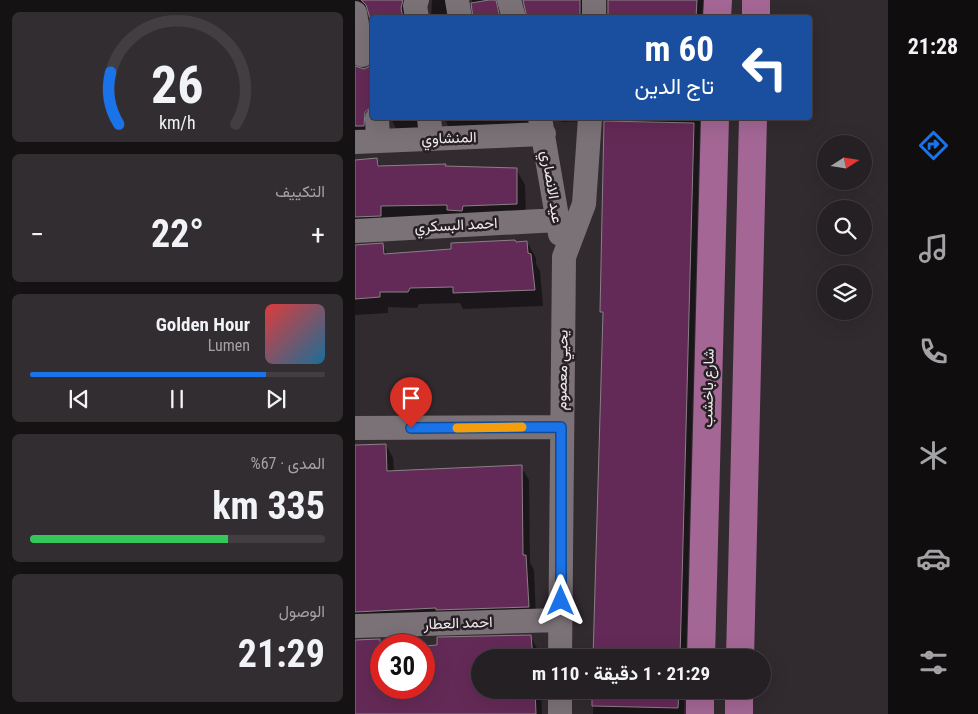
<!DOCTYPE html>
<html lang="ar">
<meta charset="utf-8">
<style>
body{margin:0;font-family:"Roboto Condensed",Vazirmatn,sans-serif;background:#312d30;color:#f1f3f6;direction:rtl;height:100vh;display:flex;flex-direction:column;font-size:19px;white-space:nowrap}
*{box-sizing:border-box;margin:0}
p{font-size:16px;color:#a3a3a6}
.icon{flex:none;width:28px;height:28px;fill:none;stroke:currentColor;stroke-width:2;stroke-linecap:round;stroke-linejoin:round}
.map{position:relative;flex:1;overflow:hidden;direction:ltr}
.sheet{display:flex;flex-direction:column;gap:12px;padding:12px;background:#141213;width:355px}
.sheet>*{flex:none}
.guide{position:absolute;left:15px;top:15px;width:442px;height:105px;border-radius:5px;box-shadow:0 5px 20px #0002,0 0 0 1px #423e41;direction:rtl;background:#1a4fa0;color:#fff;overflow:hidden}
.needle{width:32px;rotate:78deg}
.buttons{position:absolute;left:462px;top:135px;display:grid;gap:10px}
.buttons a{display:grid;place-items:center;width:55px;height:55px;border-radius:50%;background:#252023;box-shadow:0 5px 20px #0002,0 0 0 1px #423e41;font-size:25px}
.speed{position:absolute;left:15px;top:634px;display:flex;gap:10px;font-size:25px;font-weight:700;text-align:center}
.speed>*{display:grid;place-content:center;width:65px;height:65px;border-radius:50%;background:#252023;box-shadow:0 5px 20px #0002,0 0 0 1px #423e41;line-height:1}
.speed .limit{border:8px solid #d22;background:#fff;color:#111}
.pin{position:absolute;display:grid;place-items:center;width:42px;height:42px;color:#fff;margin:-51px -21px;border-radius:50% 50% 50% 0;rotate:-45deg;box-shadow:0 0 5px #0007}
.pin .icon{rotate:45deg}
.me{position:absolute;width:55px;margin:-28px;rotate:0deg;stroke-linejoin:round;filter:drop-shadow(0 0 4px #0008)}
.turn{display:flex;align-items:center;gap:18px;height:105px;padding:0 15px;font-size:22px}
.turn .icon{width:65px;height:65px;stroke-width:2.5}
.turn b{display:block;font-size:35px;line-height:42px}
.big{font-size:38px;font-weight:700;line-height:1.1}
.sheet .tile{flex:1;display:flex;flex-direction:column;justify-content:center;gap:8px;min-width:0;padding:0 18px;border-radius:8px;background:#312d30}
.sheet .dial{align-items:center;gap:0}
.dial svg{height:130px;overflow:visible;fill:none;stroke:#423e41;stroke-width:7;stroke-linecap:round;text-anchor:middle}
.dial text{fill:#f1f3f6;stroke:none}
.song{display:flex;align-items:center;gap:15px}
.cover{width:60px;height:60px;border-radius:8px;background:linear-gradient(135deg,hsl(0 70% 55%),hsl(200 70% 35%))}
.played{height:5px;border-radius:2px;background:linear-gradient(90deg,#1a73e8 80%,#423e41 80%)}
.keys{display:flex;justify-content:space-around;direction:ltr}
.heat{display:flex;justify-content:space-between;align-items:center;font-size:28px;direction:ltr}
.charge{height:8px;border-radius:4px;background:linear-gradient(90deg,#34c759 67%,#423e41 0)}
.trip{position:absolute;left:116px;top:649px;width:300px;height:50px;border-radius:25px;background:#252023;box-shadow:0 5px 20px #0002,0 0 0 1px #423e41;font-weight:700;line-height:50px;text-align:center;direction:rtl}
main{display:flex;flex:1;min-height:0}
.tabs{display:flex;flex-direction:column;width:90px;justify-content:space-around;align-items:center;background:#0f0d0e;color:#a3a3a6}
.tabs .icon{width:35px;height:35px}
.tabs .active{color:#1a73e8}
.tabs b{font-size:22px;color:#f1f3f6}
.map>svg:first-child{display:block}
.shadow{fill:#0007}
.building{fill:#642a57;stroke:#898086}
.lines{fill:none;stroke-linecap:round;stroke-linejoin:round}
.minor{stroke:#7b7278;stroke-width:24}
.major{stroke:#a46795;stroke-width:28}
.route-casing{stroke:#114b97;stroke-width:12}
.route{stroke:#1a73e8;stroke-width:9}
.slow{stroke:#f59e0b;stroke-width:9}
.labels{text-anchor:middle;stroke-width:5;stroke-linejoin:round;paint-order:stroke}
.street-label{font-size:15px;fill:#f0ebee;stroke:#272025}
</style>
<main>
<nav class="tabs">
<b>21:28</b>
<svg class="icon active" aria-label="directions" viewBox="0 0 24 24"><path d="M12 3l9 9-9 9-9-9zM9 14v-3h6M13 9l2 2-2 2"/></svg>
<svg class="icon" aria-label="music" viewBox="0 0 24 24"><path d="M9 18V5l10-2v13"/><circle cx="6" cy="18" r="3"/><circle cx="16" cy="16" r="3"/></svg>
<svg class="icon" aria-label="phone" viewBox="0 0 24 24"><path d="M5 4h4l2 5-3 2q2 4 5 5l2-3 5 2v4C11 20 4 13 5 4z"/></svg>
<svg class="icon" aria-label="climate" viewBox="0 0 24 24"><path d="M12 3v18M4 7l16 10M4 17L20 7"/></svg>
<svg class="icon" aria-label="car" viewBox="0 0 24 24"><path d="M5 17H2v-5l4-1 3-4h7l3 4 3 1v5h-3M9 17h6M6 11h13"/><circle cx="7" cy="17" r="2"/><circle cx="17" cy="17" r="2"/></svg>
<svg class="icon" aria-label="filters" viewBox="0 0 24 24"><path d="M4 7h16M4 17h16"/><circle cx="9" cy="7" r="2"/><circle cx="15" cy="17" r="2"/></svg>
</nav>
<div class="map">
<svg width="533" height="714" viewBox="0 0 533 714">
<rect width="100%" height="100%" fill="#312a2f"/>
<path class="shadow" d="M 0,0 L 60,0 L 53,18 L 18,18 L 18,27 L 15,13 L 13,11 L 4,10 L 0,12 Z
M 77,0 L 100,0 L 95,18 L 76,18 Z
M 117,0 L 152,0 L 147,18 L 120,18 Z
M 170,0 L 237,0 L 231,18 L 173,18 Z
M 254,0 L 348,0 L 347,18 L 253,18 Z
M 18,65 L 18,118 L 14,136 L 0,137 L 0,68 L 9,70 Z
M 36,118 L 73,118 L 66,132 L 43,133 Z
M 89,118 L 184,118 L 180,121 L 169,124 L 96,131 Z
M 205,118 L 234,118 L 230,121 L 207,122 Z
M 248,118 L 345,118 L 331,658 L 240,658 L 249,316 L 246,311 L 250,118 Z
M 22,160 L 26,167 L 90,165 L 91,167 L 161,169 L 170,185 L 171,220 L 0,237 L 0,161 Z
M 172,242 L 181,258 L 181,264 L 185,271 L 188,306 L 108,309 L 105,303 L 64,304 L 62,308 L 33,307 L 33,313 L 0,315 L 0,246 L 27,245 L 33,255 Z
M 31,445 L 38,458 L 39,472 L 166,467 L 174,480 L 175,563 L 179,570 L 181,620 L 0,629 L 0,446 Z
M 175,636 L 183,650 L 184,658 L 125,658 L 125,690 L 186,690 L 187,714 L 0,714 L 0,641 L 24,640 L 28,645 L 26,645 L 26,688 L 69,688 L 69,648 Z
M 239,690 L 330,690 L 329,714 L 238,714 Z"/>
<path class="building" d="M 6,0 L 48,0 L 46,8 L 48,18 L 15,18 L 11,5 Z
M 134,0 L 141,0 L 145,18 L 118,18 L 116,3 Z
M 168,0 L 225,0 L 225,18 L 172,18 Z
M 253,0 L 342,0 L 341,18 L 253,18 Z
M 17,65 L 18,105 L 10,112 L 9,126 L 0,126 L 0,66 L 9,69 Z
M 249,121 L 339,123 L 325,658 L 238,658 L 248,312 L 245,312 Z
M 22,158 L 23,166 L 91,164 L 90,166 L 162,168 L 162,204 L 108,206 L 107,211 L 92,210 L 92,205 L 26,206 L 26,216 L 0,217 L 0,160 Z
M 160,240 L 161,242 L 172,241 L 173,253 L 176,254 L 180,290 L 98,293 L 98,287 L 55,288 L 53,292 L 25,292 L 25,297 L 0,299 L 0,245 L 28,243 L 29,254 L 96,249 L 96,243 Z
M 31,444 L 32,471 L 167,465 L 168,555 L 171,555 L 174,607 L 81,610 L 81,608 L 0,612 L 0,445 Z
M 176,635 L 178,658 L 125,658 L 125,690 L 180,690 L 181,714 L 0,714 L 0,640 L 25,639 L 25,643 L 26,643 L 26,688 L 69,688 L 69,646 L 82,645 L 82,637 Z
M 237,690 L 324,690 L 323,708 L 237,706 Z"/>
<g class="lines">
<path class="minor" d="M 102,0 L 105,18
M 154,0 L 159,18
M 239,0 L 239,18
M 0,13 L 7,55
M 62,18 L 60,6 L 62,0
M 22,118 L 23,141
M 74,118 L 76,139
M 185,118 L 205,234
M 0,142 L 189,134
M 0,231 L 203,220
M 0,428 L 206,427
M 0,626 L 205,620
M 205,658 L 209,257 L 229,204 L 235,118
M 205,714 L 205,690"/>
<path class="major" d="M 362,18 L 363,0
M 401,18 L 401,0
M 346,658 L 360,118
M 385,658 L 398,118
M 345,714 L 345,690
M 384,714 L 384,690"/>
</g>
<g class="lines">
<g class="route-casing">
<path id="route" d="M 56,428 L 206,427 L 206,601"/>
</g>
<use href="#route" class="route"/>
<path class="slow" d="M 102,428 L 167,427"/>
</g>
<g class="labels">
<g class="street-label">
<text transform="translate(94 138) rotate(-2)" y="5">المنشاوي</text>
<text transform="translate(197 187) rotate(81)" y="5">عيد الانصاري</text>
<text transform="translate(101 225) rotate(-3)" y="5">احمد البسكري</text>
<text transform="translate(207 370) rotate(-89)" y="5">يحيي معصوم</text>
<text transform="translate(353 388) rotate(-89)" y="5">شارع باخشب</text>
<text transform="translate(103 623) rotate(-2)" y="5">احمد العطار</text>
</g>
</g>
</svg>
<div class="buttons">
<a><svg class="needle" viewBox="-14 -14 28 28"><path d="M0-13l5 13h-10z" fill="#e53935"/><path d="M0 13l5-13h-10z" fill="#a3a3a6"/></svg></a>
<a><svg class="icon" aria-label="search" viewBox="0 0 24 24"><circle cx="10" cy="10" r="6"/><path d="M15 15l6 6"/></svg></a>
<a><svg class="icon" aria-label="layers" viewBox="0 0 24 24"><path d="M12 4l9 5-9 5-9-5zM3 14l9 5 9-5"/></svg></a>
</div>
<div class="speed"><div class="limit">30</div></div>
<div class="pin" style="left:56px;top:428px;background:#d93025"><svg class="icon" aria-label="arrive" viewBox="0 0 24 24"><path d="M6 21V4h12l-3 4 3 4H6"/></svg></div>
<svg class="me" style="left:206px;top:601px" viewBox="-20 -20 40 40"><path d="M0-17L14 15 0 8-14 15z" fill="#1a73e8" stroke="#fff" stroke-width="4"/></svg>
<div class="trip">21:29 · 1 دقيقة · 110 m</div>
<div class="guide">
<div class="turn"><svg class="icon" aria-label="left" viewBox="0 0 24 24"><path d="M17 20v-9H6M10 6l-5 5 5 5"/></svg><div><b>60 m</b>تاج الدين</div></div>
</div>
</div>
<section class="sheet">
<div class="tile dial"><svg viewBox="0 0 100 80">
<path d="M14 69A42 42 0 1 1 86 69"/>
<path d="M14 69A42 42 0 0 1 9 37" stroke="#1a73e8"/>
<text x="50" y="56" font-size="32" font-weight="700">26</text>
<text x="50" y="72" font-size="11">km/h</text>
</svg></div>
<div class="tile"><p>التكييف</p>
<div class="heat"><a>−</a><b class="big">22°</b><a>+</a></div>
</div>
<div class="tile">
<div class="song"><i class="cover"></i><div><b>Golden Hour</b><p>Lumen</p></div></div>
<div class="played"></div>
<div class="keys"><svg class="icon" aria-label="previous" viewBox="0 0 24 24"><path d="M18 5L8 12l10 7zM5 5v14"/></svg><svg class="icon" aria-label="pause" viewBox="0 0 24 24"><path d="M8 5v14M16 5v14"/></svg><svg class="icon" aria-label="next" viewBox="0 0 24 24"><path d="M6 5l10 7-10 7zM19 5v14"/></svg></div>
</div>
<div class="tile"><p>المدى · 67%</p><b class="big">335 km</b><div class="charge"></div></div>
<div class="tile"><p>الوصول</p><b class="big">21:29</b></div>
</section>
</main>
